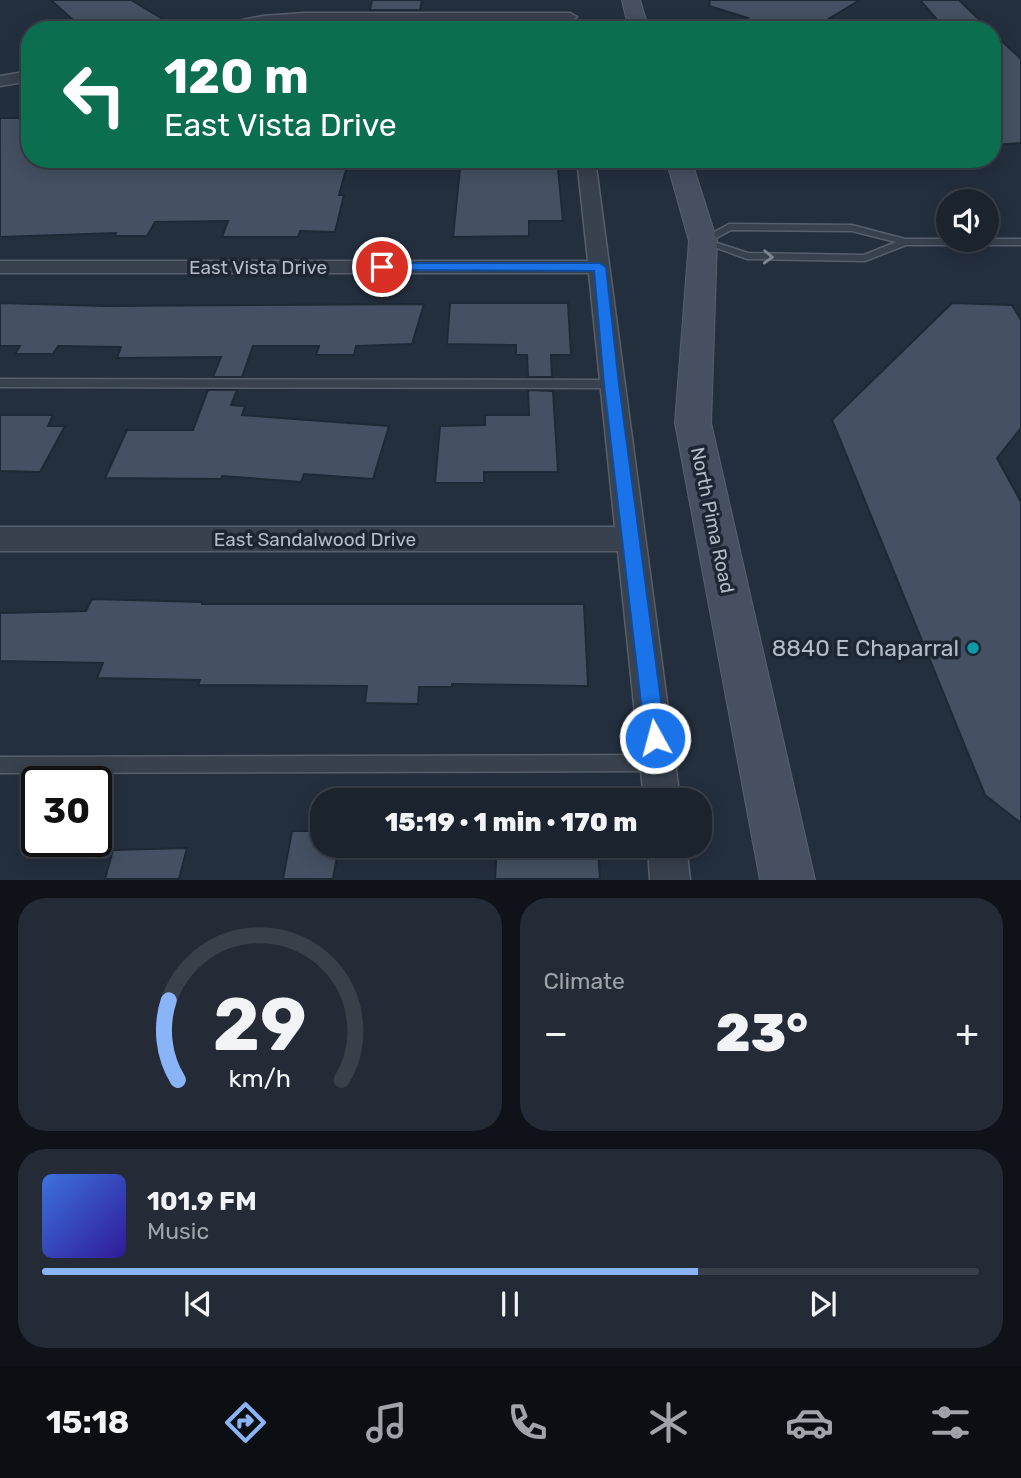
<!DOCTYPE html>
<meta charset="utf-8">
<style>
body{margin:0;font-family:Rubik,sans-serif;background:#242b36;color:#f1f3f6;height:100vh;display:flex;flex-direction:column;font-size:26px;white-space:nowrap}
*{box-sizing:border-box;margin:0}
p{font-size:23px;color:#a0a4aa}
.icon{flex:none;width:38px;height:38px;fill:none;stroke:currentColor;stroke-width:2;stroke-linecap:round;stroke-linejoin:round}
.map{position:relative;height:880px;overflow:hidden}
.panel{display:flex;flex-direction:column;gap:18px;padding:18px;background:#0f1319;flex:1}
.panel>*{flex:none}
.hud{position:absolute;left:21px;top:21px;width:980px;height:147px;border-radius:28px;box-shadow:0 4px 18px #0003,0 0 0 2px #39404a;background:#0b6e4f;color:#fff;overflow:hidden}
.controls{position:absolute;left:936px;top:189px;display:grid;gap:14px}
.controls a{display:grid;place-items:center;width:63px;height:63px;border-radius:50%;background:#1b232e;box-shadow:0 4px 18px #0003,0 0 0 2px #39404a;font-size:35px}
.speed{position:absolute;left:21px;top:766px;display:flex;gap:14px;font-size:35px;font-weight:700;text-align:center}
.speed>*{display:grid;place-content:center;width:91px;height:91px;border-radius:50%;background:#1b232e;box-shadow:0 4px 18px #0003,0 0 0 2px #39404a;line-height:1}
.speed .limit{border:4px solid #111;border-radius:10px;background:#fff;color:#111}
.pin{position:absolute;display:grid;place-items:center;width:60px;height:60px;color:#fff;margin:-30px;border:4px solid #fff;border-radius:50%;box-shadow:0 2px 7px #0007}
.me{position:absolute;width:77px;margin:-38px;rotate:353deg;stroke-linejoin:round;filter:drop-shadow(0 0 5px #0008)}
.turn{display:flex;align-items:center;gap:24px;height:147px;padding:0 28px;font-size:32px}
.turn .icon{width:91px;height:91px;stroke-width:2.5}
.turn b{display:block;font-size:49px;line-height:60px}
.big{font-size:52px;font-weight:800;line-height:1.1}
.panel .card{flex:1;display:flex;flex-direction:column;justify-content:center;gap:10px;min-width:0;padding:0 24px;border-radius:28px;background:#242b36}
.panel .dial{align-items:center;gap:0}
.dial svg{height:182px;overflow:visible;fill:none;stroke:#39404a;stroke-width:7;stroke-linecap:round;text-anchor:middle}
.dial text{fill:#f1f3f6;stroke:none}
.song{display:flex;align-items:center;gap:21px}
.cover{width:84px;height:84px;border-radius:10px;background:linear-gradient(135deg,hsl(220 70% 55%),hsl(250 70% 35%))}
.played{height:7px;border-radius:4px;background:linear-gradient(90deg,#8ab4f8 70%,#39404a 70%)}
.keys{display:flex;justify-content:space-around;direction:ltr}
.heat{display:flex;justify-content:space-between;align-items:center;font-size:38px;direction:ltr}
.panel .tiles{flex:1;display:grid;gap:18px;grid-template-columns:1fr 1fr}
.card:last-child{grid-column:span 2}
.trip{position:absolute;left:310px;top:788px;width:402px;height:70px;border-radius:28px;background:#1b232e;box-shadow:0 4px 18px #0003,0 0 0 2px #39404a;font-weight:800;line-height:70px;text-align:center}
.tabs{display:flex;height:112px;justify-content:space-around;align-items:center;background:#0b0e12;color:#a0a4aa}
.tabs .icon{width:49px;height:49px}
.tabs .selected{color:#8ab4f8}
.tabs b{font-size:32px;color:#f1f3f6}
.map>svg:first-child{display:block}
.building{fill:#455162;stroke:#1f2835;stroke-width:2}
.lines{fill:none;stroke-linecap:round;stroke-linejoin:round}
.lane-casing{stroke:#565f6c;stroke-width:3}
.street-casing{stroke:#565f6c;stroke-width:3}
.secondary-casing{stroke:#565f6c;stroke-width:2}
.lane{fill:#38414e;fill-rule:evenodd}
.street{fill:#38414e;fill-rule:evenodd}
.secondary{fill:#465061;fill-rule:evenodd}
.oneway{stroke:#7c8592}
.route{fill:#1a73e8;stroke:#114b97;stroke-width:2}
.culture-dot{fill:#0f9aa8;stroke:#1d2633;stroke-width:2.5}
.labels{text-anchor:middle;stroke-width:7;stroke-linejoin:round;paint-order:stroke}
.street-label{font-size:19px;fill:#b4bcc9;stroke:#1d2633}
.near-poi-label{font-size:23px;fill:#b4bcc9;stroke:#1d2633;text-anchor:end}
</style>
<div class="map">
<svg width="1021" height="880" viewBox="0 0 1021 880">
<rect width="100%" height="100%" fill="#242f3e"/>
<path class="building" d="M 51,0 L 131,0 L 181,30 L 84,30 Z
M 372,0 L 422,0 L 420,10 L 370,10 Z
M 710,0 L 860,0 L 810,30 L 726,30 L 748,18 L 709,6 Z
M 920,0 L 959,0 L 990,30 L 946,30 Z
M 366,24 L 418,24 L 417,30 L 364,30 Z
M 992,32 L 1021,59 L 1021,143 L 992,145 Z
M 0,118 L 30,118 L 30,159 L 349,159 L 339,195 L 344,195 L 335,232 L 300,231 L 298,237 L 222,237 L 228,221 L 155,222 L 147,236 L 115,236 L 116,233 L 0,237 Z
M 461,159 L 557,159 L 563,221 L 529,221 L 529,236 L 453,237 Z
M 0,303 L 105,306 L 424,304 L 412,344 L 356,346 L 354,355 L 316,355 L 319,346 L 253,346 L 242,377 L 213,377 L 221,357 L 117,358 L 121,347 L 58,346 L 53,354 L 15,354 L 20,346 L 0,346 Z
M 450,303 L 568,303 L 571,355 L 551,355 L 552,377 L 528,377 L 527,355 L 516,355 L 516,345 L 447,344 Z
M 952,303 L 1012,305 L 1021,320 L 1021,428 L 997,458 L 1021,502 L 1021,823 L 985,795 L 832,420 Z
M 208,390 L 237,390 L 231,405 L 245,406 L 242,415 L 389,426 L 373,479 L 304,474 L 301,482 L 222,476 L 221,479 L 105,478 L 127,430 L 193,430 Z
M 528,390 L 553,391 L 558,472 L 484,472 L 484,483 L 435,483 L 440,426 L 485,425 L 485,415 L 529,415 Z
M 0,415 L 53,415 L 48,426 L 65,426 L 40,472 L 0,471 Z
M 92,599 L 202,602 L 202,604 L 584,604 L 588,686 L 452,684 L 452,687 L 419,687 L 418,704 L 365,703 L 367,686 L 198,685 L 200,680 L 97,678 L 103,663 L 0,661 L 0,613 L 86,611 Z
M 292,831 L 322,831 L 322,845 L 339,845 L 333,879 L 283,879 Z
M 497,846 L 598,848 L 600,879 L 495,879 Z
M 187,848 L 179,879 L 105,879 L 113,850 Z"/>
<g class="lines">
<g class="lane-casing">
<path id="lane" d="M 729,224 L 852,225 L 905,239 L 1021,239 L 1021,245 L 906,245 L 865,261 L 747,259 L 698,241 ZM 731,230 L 852,231 L 896,242 L 864,255 L 748,253 L 711,241 Z
M 0,379 L 612,380 L 618,384 L 612,388 L 0,387 Z
M 654,755 L 660,757 L 662,763 L 660,769 L 654,771 L 0,773 L 0,757 Z"/>
</g>
<g class="street-casing">
<path id="street" d="M 304,13 L 570,13 L 577,17 L 570,21 L 304,21 L 235,30 L 205,30 L 212,26 L 263,16 Z
M 30,71 L 30,81 L 0,86 L 0,76 Z
M 577,159 L 595,159 L 680,800 L 644,800 L 618,551 L 0,551 L 0,527 L 615,527 L 589,273 L 0,273 L 0,261 L 588,261 Z
M 648,845 L 686,845 L 690,880 L 650,880 Z"/>
</g>
<g class="secondary-casing">
<path id="secondary" d="M 622,0 L 640,0 L 649,30 L 629,30 Z
M 666,159 L 691,159 L 717,241 L 711,423 L 815,880 L 760,880 L 675,423 L 689,241 Z"/>
</g>
<use href="#lane" class="lane"/>
<use href="#street" class="street"/>
<use href="#secondary" class="secondary"/>
</g>
<defs><path id="oneway-chevron" d="M-2-3.5L2.5 0L-2 3.5" fill="none" stroke-width="1.6" stroke-linecap="round" stroke-linejoin="round" transform="scale(1.75)"/></defs>
<use class="oneway" href="#oneway-chevron" transform="translate(768 257) rotate(2)"/>
<path class="route" d="M 382,263 L 600,263 L 606,267 L 619,384 L 666,738 L 663,746 L 655,749 L 648,746 L 645,738 L 604,384 L 594,271 L 378,270 L 376,267 Z"/>
<circle class="culture-dot" cx="973" cy="648" r="7"/>
<g class="labels">
<g class="street-label">
<text x="258" y="274">East Vista Drive</text>
<text transform="translate(713 520) rotate(78)" y="7">North Pima Road</text>
<text x="315" y="546">East Sandalwood Drive</text>
</g>
<g class="near-poi-label">
<text x="959" y="656">8840 E Chaparral</text>
</g>
</g>
</svg>
<div class="controls">
<a><svg class="icon" aria-label="sound" viewBox="0 0 24 24"><path d="M4 9h4l5-4v14l-5-4H4zM17 9q2 3 0 6"/></svg></a>
</div>
<div class="speed"><div class="limit">30</div></div>
<div class="pin" style="left:382px;top:267px;background:#d93025"><svg class="icon" aria-label="arrive" viewBox="0 0 24 24"><path d="M6 21V4h12l-3 4 3 4H6"/></svg></div>
<svg class="me" style="left:655px;top:738px" viewBox="-20 -20 40 40"><circle r="17" fill="#1a73e8" stroke="#fff" stroke-width="3"/><path d="M0-11L8 9 0 5-8 9z" fill="#fff"/></svg>
<div class="trip">15:19 · 1 min · 170 m</div>
<div class="hud">
<div class="turn"><svg class="icon" aria-label="left" viewBox="0 0 24 24"><path d="M17 20v-9H6M10 6l-5 5 5 5"/></svg><div><b>120 m</b>East Vista Drive</div></div>
</div>
</div>
<section class="panel">
<div class="tiles">
<div class="card dial"><svg viewBox="0 0 100 80">
<path d="M14 69A42 42 0 1 1 86 69"/>
<path d="M14 69A42 42 0 0 1 10 34" stroke="#8ab4f8"/>
<text x="50" y="56" font-size="32" font-weight="700">29</text>
<text x="50" y="72" font-size="11">km/h</text>
</svg></div>
<div class="card"><p>Climate</p>
<div class="heat"><a>−</a><b class="big">23°</b><a>+</a></div>
</div>
<div class="card">
<div class="song"><i class="cover"></i><div><b>101.9 FM</b><p>Music</p></div></div>
<div class="played"></div>
<div class="keys"><svg class="icon" aria-label="previous" viewBox="0 0 24 24"><path d="M18 5L8 12l10 7zM5 5v14"/></svg><svg class="icon" aria-label="pause" viewBox="0 0 24 24"><path d="M8 5v14M16 5v14"/></svg><svg class="icon" aria-label="next" viewBox="0 0 24 24"><path d="M6 5l10 7-10 7zM19 5v14"/></svg></div>
</div>
</div>
</section>
<nav class="tabs">
<b>15:18</b>
<svg class="icon selected" aria-label="directions" viewBox="0 0 24 24"><path d="M12 3l9 9-9 9-9-9zM9 14v-3h6M13 9l2 2-2 2"/></svg>
<svg class="icon" aria-label="music" viewBox="0 0 24 24"><path d="M9 18V5l10-2v13"/><circle cx="6" cy="18" r="3"/><circle cx="16" cy="16" r="3"/></svg>
<svg class="icon" aria-label="phone" viewBox="0 0 24 24"><path d="M5 4h4l2 5-3 2q2 4 5 5l2-3 5 2v4C11 20 4 13 5 4z"/></svg>
<svg class="icon" aria-label="climate" viewBox="0 0 24 24"><path d="M12 3v18M4 7l16 10M4 17L20 7"/></svg>
<svg class="icon" aria-label="car" viewBox="0 0 24 24"><path d="M5 17H2v-5l4-1 3-4h7l3 4 3 1v5h-3M9 17h6M6 11h13"/><circle cx="7" cy="17" r="2"/><circle cx="17" cy="17" r="2"/></svg>
<svg class="icon" aria-label="filters" viewBox="0 0 24 24"><path d="M4 7h16M4 17h16"/><circle cx="9" cy="7" r="2"/><circle cx="15" cy="17" r="2"/></svg>
</nav>
